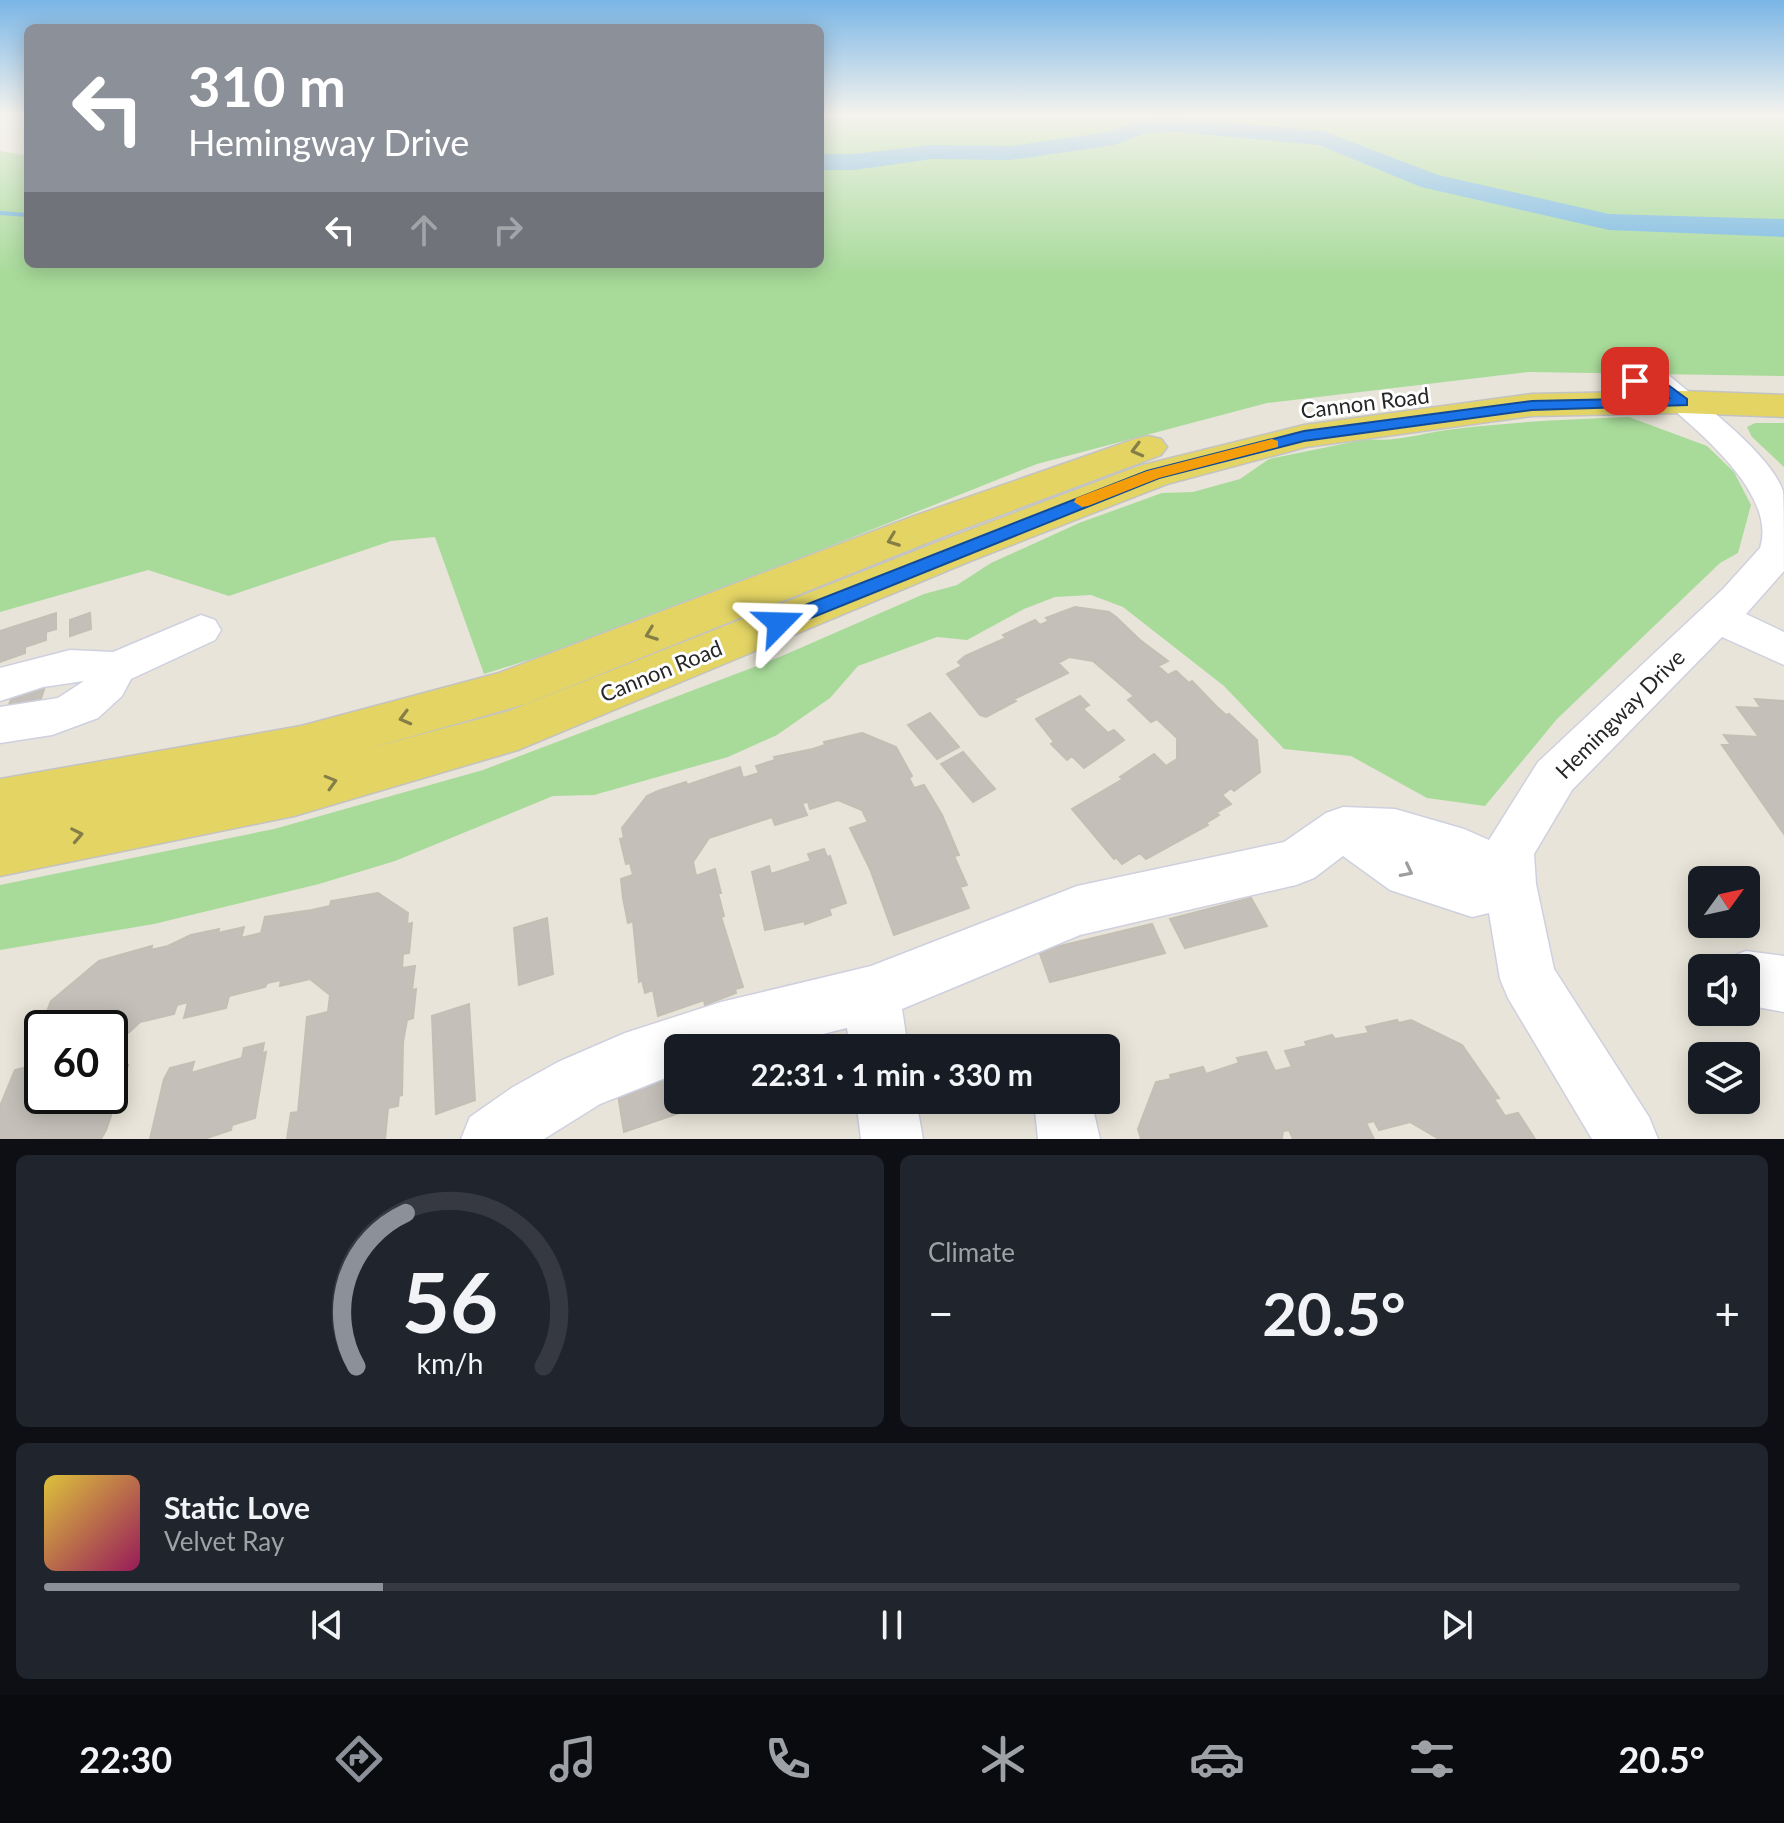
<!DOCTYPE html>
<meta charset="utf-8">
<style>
body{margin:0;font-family:Lato,sans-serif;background:#20242c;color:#f1f3f6;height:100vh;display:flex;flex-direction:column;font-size:30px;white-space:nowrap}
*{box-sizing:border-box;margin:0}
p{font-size:26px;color:#9ea1a6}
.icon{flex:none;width:44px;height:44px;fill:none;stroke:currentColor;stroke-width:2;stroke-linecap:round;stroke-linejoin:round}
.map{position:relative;height:1139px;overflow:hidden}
.sheet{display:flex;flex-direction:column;gap:16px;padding:16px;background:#0d0f14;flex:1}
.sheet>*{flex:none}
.top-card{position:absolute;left:24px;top:24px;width:800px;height:244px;border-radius:12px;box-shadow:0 4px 20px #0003;background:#8c9099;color:#fff;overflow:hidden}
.needle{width:52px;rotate:57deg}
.buttons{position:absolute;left:1688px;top:866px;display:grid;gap:16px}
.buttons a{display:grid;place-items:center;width:72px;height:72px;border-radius:12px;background:#171b24;box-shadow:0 4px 20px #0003;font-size:40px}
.speed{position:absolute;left:24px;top:1010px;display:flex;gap:16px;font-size:40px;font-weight:700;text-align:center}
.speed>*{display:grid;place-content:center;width:104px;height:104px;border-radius:50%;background:#171b24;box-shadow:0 4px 20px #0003;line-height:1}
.speed .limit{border:4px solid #111;border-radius:12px;background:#fff;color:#111}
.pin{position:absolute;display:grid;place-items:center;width:68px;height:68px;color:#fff;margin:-34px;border-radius:16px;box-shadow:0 4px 12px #0006}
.me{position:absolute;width:88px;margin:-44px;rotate:68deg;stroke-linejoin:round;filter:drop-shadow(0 0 6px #0008)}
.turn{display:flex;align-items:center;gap:28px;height:168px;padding:0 32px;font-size:36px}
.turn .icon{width:104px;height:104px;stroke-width:2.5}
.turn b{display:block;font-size:56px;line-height:68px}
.lanes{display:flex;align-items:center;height:76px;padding:0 32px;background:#0003;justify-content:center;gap:40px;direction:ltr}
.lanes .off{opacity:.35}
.big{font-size:60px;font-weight:700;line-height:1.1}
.sheet .card{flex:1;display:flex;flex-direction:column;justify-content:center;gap:12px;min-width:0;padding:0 28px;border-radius:12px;background:#20242c}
.sheet .dial{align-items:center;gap:0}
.dial svg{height:208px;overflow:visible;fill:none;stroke:#363941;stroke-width:7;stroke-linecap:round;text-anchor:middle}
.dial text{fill:#f1f3f6;stroke:none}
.song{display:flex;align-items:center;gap:24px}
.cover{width:96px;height:96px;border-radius:12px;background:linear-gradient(135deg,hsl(50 70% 55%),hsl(330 70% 35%))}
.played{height:8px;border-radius:4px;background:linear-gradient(90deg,#8c9099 20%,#363941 20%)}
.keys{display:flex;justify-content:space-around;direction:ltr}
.heat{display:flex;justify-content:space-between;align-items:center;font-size:44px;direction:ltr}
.sheet .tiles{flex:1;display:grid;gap:16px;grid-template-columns:1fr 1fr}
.card:last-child{grid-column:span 2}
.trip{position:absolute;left:664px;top:1034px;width:456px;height:80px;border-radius:12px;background:#171b24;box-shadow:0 4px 20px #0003;font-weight:700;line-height:80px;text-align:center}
.tabs{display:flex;height:128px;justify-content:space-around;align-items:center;background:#090b0e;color:#9ea1a6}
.tabs .icon{width:56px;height:56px}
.tabs .on{color:#8c9099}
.tabs b{font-size:36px;color:#f1f3f6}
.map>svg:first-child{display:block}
.green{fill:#a8db9a}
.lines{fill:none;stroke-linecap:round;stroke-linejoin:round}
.stream{stroke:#75b8e2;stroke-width:4}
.river{fill:#75b8e2;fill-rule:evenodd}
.building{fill:#c4c0b9;stroke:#c3bfb4;stroke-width:2}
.minor-casing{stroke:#cfd0df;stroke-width:3}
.major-casing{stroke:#c3c3c3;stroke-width:3}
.minor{fill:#fff;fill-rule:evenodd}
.major{fill:#e3d464;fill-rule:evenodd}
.oneway{stroke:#857e46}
.oneway2{stroke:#9e9e9e}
.route{fill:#1a73e8;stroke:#114b97;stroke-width:2}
.slow{fill:#f59e0b}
.labels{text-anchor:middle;stroke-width:6;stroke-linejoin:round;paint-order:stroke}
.street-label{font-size:22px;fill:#272727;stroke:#fff}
</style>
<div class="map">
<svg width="1784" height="1139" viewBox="0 0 1784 1139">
<rect width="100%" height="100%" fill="#e8e4d9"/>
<path class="green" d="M 820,115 L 1784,116 L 1784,376 L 1529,372 L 1267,403 L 1037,464 L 602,637 L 484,674 L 435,537 L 391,541 L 229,596 L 148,570 L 0,612 L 0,151 L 28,156 L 28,264 L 820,264 Z
M 1629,417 L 1707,446 L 1734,472 L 1751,505 L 1738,553 L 1720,563 L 1557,719 L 1485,806 L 1427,798 L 1351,756 L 1284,749 L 1224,686 L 1123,607 L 1091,595 L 1055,597 L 1024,609 L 967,640 L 937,637 L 858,666 L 830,698 L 777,735 L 728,757 L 594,795 L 553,796 L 395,861 L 319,884 L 154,924 L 0,950 L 0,885 L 274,829 L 483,770 L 775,659 L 924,594 L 957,585 L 991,563 L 1079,523 L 1162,493 L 1193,492 L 1240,479 L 1269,459 L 1367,439 C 1395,443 1426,432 1454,429 C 1512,422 1570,419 1629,417 Z
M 1755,423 L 1784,423 L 1784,467 L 1752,437 L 1747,427 Z"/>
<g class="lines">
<path class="stream" d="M 0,213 L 28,215"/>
<path class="river" d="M 1176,118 L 1323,131 L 1438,175 L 1609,214 L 1784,219 L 1784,237 L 1609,230 L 1421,187 L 1319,145 L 1176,132 L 1147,133 L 1114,145 L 1010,160 L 932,159 L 854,170 L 820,170 L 820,154 L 854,154 L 932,145 L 1010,146 L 1109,132 L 1144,119 Z"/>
</g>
<path class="building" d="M 1075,607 L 1109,612 L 1116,617 L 1140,640 L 1168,661 L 1158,666 L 1168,675 L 1176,671 L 1189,683 L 1192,681 L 1217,707 L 1226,715 L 1229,714 L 1257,740 L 1260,772 L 1234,791 L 1231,788 L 1222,795 L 1231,804 L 1216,813 L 1219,815 L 1206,823 L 1208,825 L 1146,859 L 1140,853 L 1122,864 L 1116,857 L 1114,859 L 1072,809 L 1123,779 L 1120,777 L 1154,754 L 1166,766 L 1177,759 L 1177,738 L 1157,719 L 1151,722 L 1128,700 L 1134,696 L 1093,661 L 1069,657 L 1058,663 L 1068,673 L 1014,699 L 1016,701 L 986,717 L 980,715 L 947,674 L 962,666 L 958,662 L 965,656 L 1006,638 L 1003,635 L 1035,620 L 1040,625 L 1049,621 L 1046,618 Z
M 56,613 L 56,629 L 46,632 L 46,640 L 25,647 L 25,653 L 0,662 L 0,631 Z
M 90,613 L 91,629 L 70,636 L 70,620 Z
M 46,683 L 39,705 L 6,713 L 14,691 Z
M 1080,696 L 1089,705 L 1083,709 L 1108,733 L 1114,730 L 1124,740 L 1084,768 L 1072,756 L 1067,760 L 1051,744 L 1054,742 L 1036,719 Z
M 1755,699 L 1784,701 L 1784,834 L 1722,745 L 1731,745 L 1724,735 L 1759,737 L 1737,707 L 1761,708 Z
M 930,713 L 959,747 L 937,759 L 908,725 Z
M 862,733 L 896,747 L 912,776 L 909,778 L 914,788 L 924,785 L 942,815 L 959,855 L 954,856 L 967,885 L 960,887 L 969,908 L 894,935 L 870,869 L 850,828 L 868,822 L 862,810 L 838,800 L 810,809 L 808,802 L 802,803 L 807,815 L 775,825 L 772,817 L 709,838 L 693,862 L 696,876 L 715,869 L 721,893 L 718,893 L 724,916 L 721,917 L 743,987 L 735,989 L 736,993 L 705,1005 L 704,1000 L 658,1016 L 653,990 L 645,993 L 642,980 L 639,982 L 633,921 L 628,923 L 623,898 L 621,879 L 633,875 L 630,863 L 626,864 L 620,839 L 624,838 L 622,828 L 647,796 L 658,791 L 686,782 L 687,785 L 740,767 L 743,778 L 759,773 L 756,766 L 775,760 L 774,757 L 813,749 L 825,745 L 824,742 Z
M 963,752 L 995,789 L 973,802 L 941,764 Z
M 824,849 L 827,857 L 830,856 L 846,903 L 829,909 L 831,915 L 805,924 L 805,921 L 765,930 L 752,872 L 769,866 L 771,874 L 811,861 L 808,854 Z
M 378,893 L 408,913 L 407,924 L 412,923 L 409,953 L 403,954 L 402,968 L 415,966 L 412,990 L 416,989 L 413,1018 L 407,1020 L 403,1042 L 402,1095 L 399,1096 L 398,1106 L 388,1108 L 385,1139 L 287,1139 L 291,1113 L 298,1112 L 307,1017 L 328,1012 L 330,995 L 310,979 L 280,986 L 281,980 L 267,983 L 265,987 L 229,996 L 226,1008 L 184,1018 L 188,1002 L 177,1005 L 174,1014 L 140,1022 L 110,1050 L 110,1028 L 42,1028 L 42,1096 L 110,1096 L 110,1069 L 128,1065 L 106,1130 L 101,1139 L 0,1139 L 0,1106 L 15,1070 L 31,1066 L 37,1049 L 32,1050 L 51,1001 L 99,961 L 152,946 L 151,950 L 168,946 L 191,935 L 219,929 L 218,933 L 244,927 L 241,938 L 261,933 L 265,917 L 312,910 L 330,906 L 331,901 Z
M 1251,898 L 1267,926 L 1185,948 L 1170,919 Z
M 547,918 L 553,974 L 519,985 L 514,928 Z
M 1152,924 L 1165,953 L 1050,982 L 1039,951 Z
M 469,1004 L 475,1100 L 436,1114 L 432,1016 Z
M 1397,1020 L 1399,1023 L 1411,1020 L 1462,1045 L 1499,1098 L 1494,1099 L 1505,1116 L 1518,1113 L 1535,1139 L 1439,1139 L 1410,1122 L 1379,1130 L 1374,1121 L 1366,1123 L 1374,1139 L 1293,1139 L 1289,1130 L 1283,1131 L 1282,1139 L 1141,1139 L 1138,1129 L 1156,1082 L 1171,1079 L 1170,1075 L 1203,1067 L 1206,1074 L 1239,1063 L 1237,1058 L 1266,1052 L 1275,1071 L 1292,1067 L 1285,1051 L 1307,1046 L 1305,1042 L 1332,1035 L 1335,1039 L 1369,1033 L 1366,1027 Z
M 264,1043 L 262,1054 L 266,1052 L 255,1118 L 232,1125 L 231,1130 L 204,1139 L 150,1139 L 164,1079 L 170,1068 L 194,1062 L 191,1073 L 242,1058 L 244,1048 Z
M 678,1072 L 678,1100 L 704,1100 L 690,1105 L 691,1109 L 624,1132 L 618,1095 Z"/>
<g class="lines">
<g class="minor-casing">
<path id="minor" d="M 1656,371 L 1667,374 C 1698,400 1770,453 1783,491 C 1784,505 1784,553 1784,571 L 1746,614 L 1784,632 L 1784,665 L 1722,637 L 1572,790 L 1534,854 L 1536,884 L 1554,969 L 1649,1117 L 1658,1139 L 1592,1139 L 1508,998 L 1500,979 L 1489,913 L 1472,917 L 1390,890 L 1343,856 L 1314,878 L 1296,885 L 1080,935 L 902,1009 L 908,1048 L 850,1048 L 847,1028 L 766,1048 L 678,1048 L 678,1073 L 600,1104 L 544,1139 L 461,1139 L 470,1117 L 513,1087 L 558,1062 L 625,1033 L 721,1002 L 871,966 L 1077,886 L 1284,842 L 1326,813 L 1343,807 L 1395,809 L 1464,829 L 1489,840 L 1538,762 L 1723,589 L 1760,548 C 1779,490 1684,419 1645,386 L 1641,380 L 1645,374 Z
M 201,615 L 215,620 L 221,630 L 215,640 L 131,679 L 122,696 L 98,718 L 52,735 L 0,743 L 0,707 L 58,698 L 84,681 L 43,687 L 0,701 L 0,668 L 70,650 L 113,652 Z
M 1746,951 L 1784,956 L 1784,1012 L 1746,1005 L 1746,968 L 1723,968 L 1726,959 Z
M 856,1100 L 916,1100 L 923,1139 L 861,1139 Z
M 1039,1100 L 1091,1100 L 1100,1139 L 1038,1139 L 1035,1110 Z"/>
</g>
<g class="major-casing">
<path id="major" d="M 1682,391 L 1784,395 L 1784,417 L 1682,413 L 1532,416 L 1306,447 L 1167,484 L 968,562 L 518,750 L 294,816 L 0,876 L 0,779 L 301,726 L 499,673 L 914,516 L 1135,439 L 1148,436 L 1161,439 L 1167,447 L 1161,455 L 944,536 L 526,704 L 367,749 L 509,711 L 938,542 L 1139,466 L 1304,425 L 1532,394 Z"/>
</g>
<use href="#minor" class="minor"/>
<use href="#major" class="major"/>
</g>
<defs><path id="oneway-chevron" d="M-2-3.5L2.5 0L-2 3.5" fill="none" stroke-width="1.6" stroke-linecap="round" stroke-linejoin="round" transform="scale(2)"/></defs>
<g class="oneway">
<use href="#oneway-chevron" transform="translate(1137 450) rotate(165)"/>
<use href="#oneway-chevron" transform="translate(893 540) rotate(159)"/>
<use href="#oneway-chevron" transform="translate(651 634) rotate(159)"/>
<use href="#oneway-chevron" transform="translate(405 718) rotate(165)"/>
<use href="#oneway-chevron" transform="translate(331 782) rotate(-16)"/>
<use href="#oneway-chevron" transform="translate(77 835) rotate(-11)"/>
</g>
<use class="oneway2" href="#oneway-chevron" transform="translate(1407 871) rotate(27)"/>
<linearGradient id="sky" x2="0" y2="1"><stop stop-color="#7ab6e6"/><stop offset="0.42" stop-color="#f5f3ee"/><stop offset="1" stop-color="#f5f3ee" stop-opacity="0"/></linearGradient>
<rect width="1784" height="274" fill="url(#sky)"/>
<path class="route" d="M 1656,376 L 1687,399 L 1687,405 L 1532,410 L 1304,441 L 1159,478 L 786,628 L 779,630 L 770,623 L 772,618 L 1147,471 L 1304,431 L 1532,401 L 1669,398 L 1653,384 L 1635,385 L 1628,381 L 1635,376 Z"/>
<path class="slow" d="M 1272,439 L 1278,441 L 1278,447 L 1159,478 L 1088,506 L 1082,507 L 1074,502 L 1076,498 L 1147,471 Z"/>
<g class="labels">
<g class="street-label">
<text transform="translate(1365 403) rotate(-7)" y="8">Cannon Road</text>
<text transform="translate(661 671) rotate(-22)" y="8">Cannon Road</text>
<text transform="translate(1620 714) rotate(-45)" y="8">Hemingway Drive</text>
</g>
</g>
</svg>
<div class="buttons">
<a><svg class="needle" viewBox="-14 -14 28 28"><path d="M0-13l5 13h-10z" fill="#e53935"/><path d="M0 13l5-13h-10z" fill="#9ea1a6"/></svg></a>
<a><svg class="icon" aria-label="sound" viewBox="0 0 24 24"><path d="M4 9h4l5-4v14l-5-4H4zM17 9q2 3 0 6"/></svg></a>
<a><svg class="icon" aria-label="layers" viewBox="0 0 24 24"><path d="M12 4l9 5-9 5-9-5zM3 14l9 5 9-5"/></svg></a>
</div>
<div class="speed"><div class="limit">60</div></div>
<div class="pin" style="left:1635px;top:381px;background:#d93025"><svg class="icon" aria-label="arrive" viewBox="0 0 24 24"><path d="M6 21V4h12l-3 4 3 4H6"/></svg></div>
<svg class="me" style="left:779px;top:623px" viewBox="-20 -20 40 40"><path d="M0-17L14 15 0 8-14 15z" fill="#1a73e8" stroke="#fff" stroke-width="4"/></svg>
<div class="trip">22:31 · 1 min · 330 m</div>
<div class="top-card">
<div class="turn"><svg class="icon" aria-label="left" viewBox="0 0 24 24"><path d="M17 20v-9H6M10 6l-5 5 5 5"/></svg><div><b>310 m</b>Hemingway Drive</div></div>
<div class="lanes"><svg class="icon" aria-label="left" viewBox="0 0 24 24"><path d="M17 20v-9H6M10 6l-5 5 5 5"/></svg><svg class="icon off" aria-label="ahead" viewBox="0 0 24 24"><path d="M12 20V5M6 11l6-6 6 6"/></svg><svg class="icon off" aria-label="right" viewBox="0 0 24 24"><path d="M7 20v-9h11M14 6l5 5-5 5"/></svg></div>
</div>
</div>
<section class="sheet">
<div class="tiles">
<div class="card dial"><svg viewBox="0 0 100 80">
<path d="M14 69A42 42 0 1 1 86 69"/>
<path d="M14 69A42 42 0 0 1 33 10" stroke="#8c9099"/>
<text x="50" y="56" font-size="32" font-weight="700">56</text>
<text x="50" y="72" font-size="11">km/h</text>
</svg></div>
<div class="card"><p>Climate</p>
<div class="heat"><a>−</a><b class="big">20.5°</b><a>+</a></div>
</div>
<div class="card">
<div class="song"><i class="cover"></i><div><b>Static Love</b><p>Velvet Ray</p></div></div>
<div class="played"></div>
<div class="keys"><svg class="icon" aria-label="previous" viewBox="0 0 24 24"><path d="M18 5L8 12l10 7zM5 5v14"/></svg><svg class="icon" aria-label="pause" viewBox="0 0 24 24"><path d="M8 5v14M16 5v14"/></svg><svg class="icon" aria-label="next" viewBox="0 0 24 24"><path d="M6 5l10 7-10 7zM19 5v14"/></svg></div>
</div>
</div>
</section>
<nav class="tabs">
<b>22:30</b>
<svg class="icon on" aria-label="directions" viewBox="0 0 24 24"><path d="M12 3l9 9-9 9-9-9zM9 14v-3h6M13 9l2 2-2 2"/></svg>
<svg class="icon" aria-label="music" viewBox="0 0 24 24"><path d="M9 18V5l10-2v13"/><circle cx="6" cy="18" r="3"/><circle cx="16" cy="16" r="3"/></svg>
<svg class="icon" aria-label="phone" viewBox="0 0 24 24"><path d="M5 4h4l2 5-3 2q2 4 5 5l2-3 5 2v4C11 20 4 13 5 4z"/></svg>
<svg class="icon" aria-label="climate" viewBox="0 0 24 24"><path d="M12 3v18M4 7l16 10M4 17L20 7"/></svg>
<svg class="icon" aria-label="car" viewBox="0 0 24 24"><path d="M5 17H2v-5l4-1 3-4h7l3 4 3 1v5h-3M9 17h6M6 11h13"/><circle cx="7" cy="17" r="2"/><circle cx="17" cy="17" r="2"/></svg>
<svg class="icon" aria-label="filters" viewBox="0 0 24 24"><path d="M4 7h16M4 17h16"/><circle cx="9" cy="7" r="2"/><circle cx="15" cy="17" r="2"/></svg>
<b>20.5°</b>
</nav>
